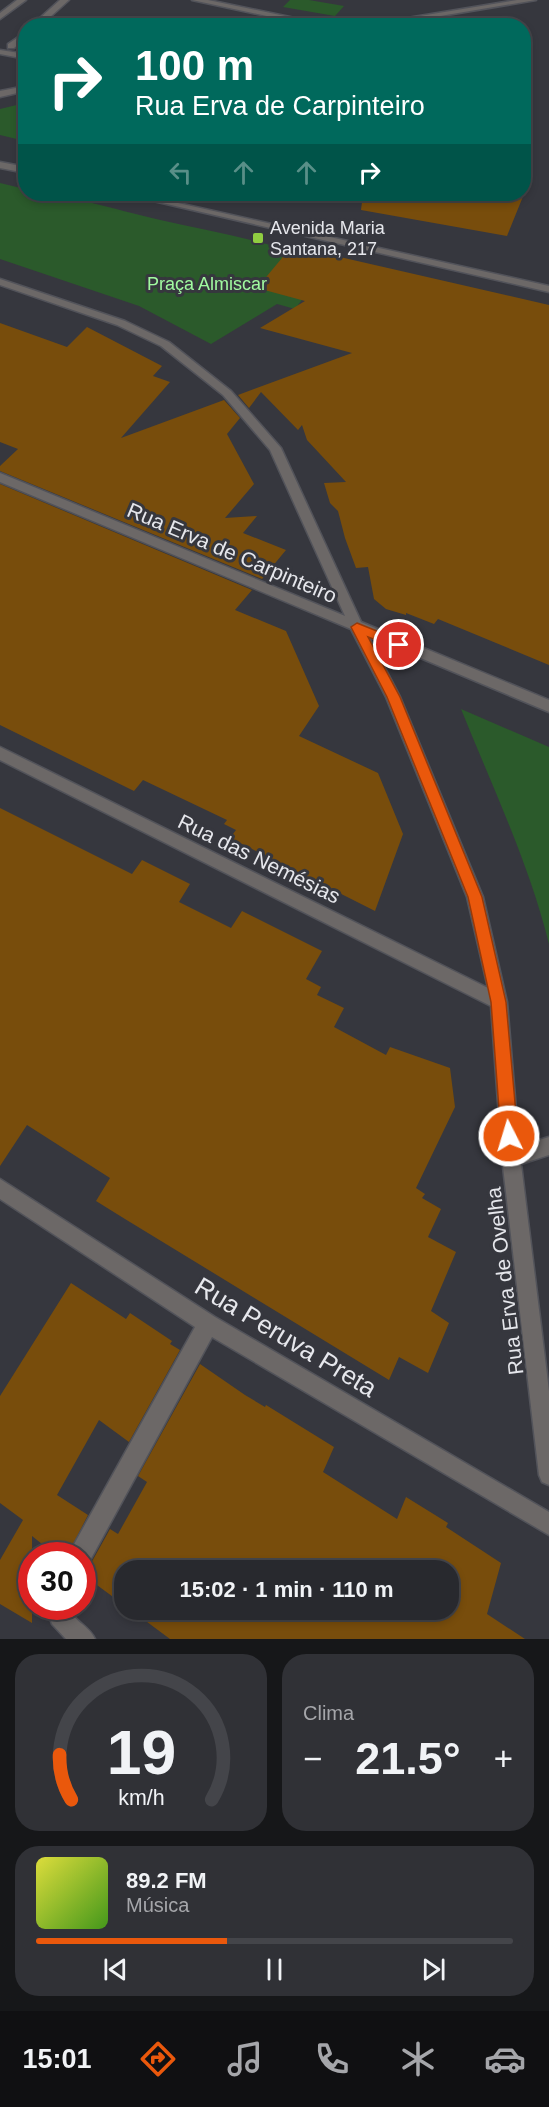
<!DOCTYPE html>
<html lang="pt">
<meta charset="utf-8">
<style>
body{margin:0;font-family:Arial,sans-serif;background:#303136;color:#f1f3f6;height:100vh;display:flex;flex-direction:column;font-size:22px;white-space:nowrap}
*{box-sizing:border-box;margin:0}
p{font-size:20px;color:#a5a6aa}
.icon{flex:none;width:33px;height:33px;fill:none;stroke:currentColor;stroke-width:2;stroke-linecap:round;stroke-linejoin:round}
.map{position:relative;height:1639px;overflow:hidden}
.drawer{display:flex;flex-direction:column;gap:15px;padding:15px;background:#161719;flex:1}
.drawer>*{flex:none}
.hud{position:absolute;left:18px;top:18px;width:513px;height:183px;border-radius:24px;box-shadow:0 3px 9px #0003,0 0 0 2px #44454a;background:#00695c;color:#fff;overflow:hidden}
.speed{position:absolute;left:18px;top:1542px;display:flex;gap:12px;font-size:30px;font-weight:700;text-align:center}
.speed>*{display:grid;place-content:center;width:78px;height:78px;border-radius:50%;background:#28292e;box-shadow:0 3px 9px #0003,0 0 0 2px #44454a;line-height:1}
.speed .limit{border:9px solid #d22;background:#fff;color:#111}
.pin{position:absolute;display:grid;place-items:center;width:51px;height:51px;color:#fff;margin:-26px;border:3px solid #fff;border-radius:50%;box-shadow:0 2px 6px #0007}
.me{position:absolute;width:66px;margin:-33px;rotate:355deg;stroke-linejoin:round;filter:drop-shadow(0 0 4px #0008)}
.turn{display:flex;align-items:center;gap:21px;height:126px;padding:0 18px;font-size:27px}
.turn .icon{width:78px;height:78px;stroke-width:2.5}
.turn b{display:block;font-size:42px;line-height:51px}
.lanes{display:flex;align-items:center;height:57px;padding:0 18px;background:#0003;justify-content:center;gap:30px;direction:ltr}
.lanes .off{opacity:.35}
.big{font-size:45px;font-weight:600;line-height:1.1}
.drawer .tile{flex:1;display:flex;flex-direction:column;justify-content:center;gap:9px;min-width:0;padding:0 21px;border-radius:24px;background:#303136}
.drawer .dial{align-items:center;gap:0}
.dial svg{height:156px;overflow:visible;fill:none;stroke:#44454a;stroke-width:7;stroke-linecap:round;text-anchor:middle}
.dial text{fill:#f1f3f6;stroke:none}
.song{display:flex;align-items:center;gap:18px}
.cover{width:72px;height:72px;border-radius:9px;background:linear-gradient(135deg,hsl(60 70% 55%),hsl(100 70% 35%))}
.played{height:6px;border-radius:3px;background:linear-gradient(90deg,#ea580c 40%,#44454a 40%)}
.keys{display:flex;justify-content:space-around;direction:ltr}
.heat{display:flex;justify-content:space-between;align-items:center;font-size:33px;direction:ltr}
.drawer .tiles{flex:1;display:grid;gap:15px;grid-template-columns:1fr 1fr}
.tile:last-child{grid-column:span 2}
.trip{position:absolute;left:114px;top:1560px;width:345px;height:60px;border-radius:24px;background:#28292e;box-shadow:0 3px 9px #0003,0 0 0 2px #44454a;font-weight:600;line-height:60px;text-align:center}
.tabs{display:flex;height:96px;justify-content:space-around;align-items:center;background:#101012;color:#a5a6aa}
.tabs .icon{width:42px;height:42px}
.tabs .selected{color:#ea580c}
.tabs b{font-size:27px;color:#f1f3f6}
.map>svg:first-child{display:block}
.green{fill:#2b5a2b}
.building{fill:#784d0c}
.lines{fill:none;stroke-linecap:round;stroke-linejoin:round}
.minor-casing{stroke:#52535a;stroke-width:3}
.minor{fill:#6c6867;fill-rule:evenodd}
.route{fill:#ea580c;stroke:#983908;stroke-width:1.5}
.poi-dot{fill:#90cd41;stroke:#36373e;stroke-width:2}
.labels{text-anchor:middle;stroke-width:6;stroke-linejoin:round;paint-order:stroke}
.far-poi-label{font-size:18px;fill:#e6e7ec;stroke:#36373e;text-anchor:start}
.far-park-label{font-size:18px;fill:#a1faa0;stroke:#36373e}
.street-label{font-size:21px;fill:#e6e7ec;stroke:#36373e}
.near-street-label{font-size:26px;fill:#e6e7ec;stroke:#36373e}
</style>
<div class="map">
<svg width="549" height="1639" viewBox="0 0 549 1639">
<rect width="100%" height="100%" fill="#36373e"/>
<path class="green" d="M 290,0 L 309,0 L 344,6 L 335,16 L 283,7 Z
M 25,103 L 25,141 L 0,135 L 0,109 Z
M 0,183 L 25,189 L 26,194 C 69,194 113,209 156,219 C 213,232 274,242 329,264 L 295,309 L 277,304 L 211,344 L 139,306 L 0,259 Z
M 461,709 L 549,747 L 549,944 C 529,863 492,786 461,709 Z"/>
<path class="building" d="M 363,194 L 524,194 L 507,236 L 361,210 Z
M 292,246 L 549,305 L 549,665 L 438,619 L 434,624 L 406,613 L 406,615 L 386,609 L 374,599 L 368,567 L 356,568 L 345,538 L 338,511 L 330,503 L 324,483 L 346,482 L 307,440 L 302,425 L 298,430 L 261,392 L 249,408 L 238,395 L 352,353 L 260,328 L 305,301 L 257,288 Z
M 0,323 L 67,347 L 87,327 L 162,366 L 153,376 L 170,382 L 121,438 L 224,400 L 240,418 L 227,434 L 254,484 L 225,518 L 257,516 L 243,533 L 286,550 L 262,579 L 0,471 L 0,466 L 18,449 L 0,442 Z
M 0,484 L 252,590 L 235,610 L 286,631 L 319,706 L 299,736 L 378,773 L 403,834 L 375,911 L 230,838 L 236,830 L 224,824 L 227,820 L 143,780 L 134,791 L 0,725 Z
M 0,808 L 132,874 L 142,860 L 190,884 L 179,902 L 231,928 L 242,911 L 322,951 L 306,979 L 321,987 L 317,995 L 344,1008 L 334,1027 L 386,1055 L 390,1047 L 450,1068 L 455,1107 L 416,1188 L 425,1194 L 422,1198 L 441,1209 L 428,1237 L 456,1252 L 431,1311 L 449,1323 L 428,1373 L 399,1357 L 389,1380 L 125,1219 L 96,1201 L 110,1178 L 27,1125 L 0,1166 Z
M 71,1283 L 126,1319 L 130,1313 L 172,1341 L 170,1344 L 180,1350 L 129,1442 L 99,1420 L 57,1495 L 88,1515 L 67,1556 L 57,1556 L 32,1536 L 32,1623 L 0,1604 L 0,1560 L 23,1520 L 0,1503 L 0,1396 Z
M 200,1364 L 245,1395 L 265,1407 L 266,1405 L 334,1447 L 323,1472 L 397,1519 L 406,1497 L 448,1523 L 446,1527 L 501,1563 L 487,1614 L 525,1639 L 170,1639 L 131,1610 L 448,1610 L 448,1570 L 124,1570 L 124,1605 L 82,1574 L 82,1568 L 90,1565 L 110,1529 L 118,1534 L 147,1482 L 138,1476 Z"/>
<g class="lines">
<g class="minor-casing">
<path id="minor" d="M 17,0 L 26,0 L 0,19 L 0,13 Z
M 60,0 L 69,0 L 40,26 L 31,26 Z
M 192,0 L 208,0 L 333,26 L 314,26 Z
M 517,0 L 536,0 L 381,26 L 359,26 Z
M 26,32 L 26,38 L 14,48 L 8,48 L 8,44 Z
M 0,50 L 26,54 L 26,59 L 0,54 Z
M 26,86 L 26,91 L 0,97 L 0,91 Z
M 0,162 L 26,167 L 26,173 L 0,168 Z
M 123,194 L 138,194 L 549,286 L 549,292 Z
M 0,279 L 125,321 L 169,342 L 231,391 L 281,448 L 361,622 L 549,700 L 549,712 L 368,636 L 400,697 L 483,897 L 507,1002 L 519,1146 L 549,1137 L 549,1155 L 521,1164 L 549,1391 L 549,1485 L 542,1482 L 539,1475 L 502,1158 L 491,1006 L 0,760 L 0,747 L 488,988 L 467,897 L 386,697 L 351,629 L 0,482 L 0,473 L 345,616 L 270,450 L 223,395 L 161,346 L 117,325 L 0,285 Z
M 0,1179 L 215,1317 L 549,1512 L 549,1535 L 212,1337 L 88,1564 L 82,1566 L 82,1556 L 69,1556 L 72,1548 L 195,1327 L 0,1199 Z
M 46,1606 L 68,1606 C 72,1621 89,1625 95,1639 L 66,1639 L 52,1624 Z"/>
</g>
<use href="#minor" class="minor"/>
</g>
<path class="route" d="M 357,623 L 404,642 L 405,645 L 399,649 L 368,637 L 400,697 L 482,897 L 506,1002 L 518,1136 L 515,1141 L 509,1144 L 504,1141 L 501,1136 L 491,1002 L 468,897 L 387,697 L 351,627 Z"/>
<rect class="poi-dot" x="252" y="232" width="12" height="12" rx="3"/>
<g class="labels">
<g class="far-poi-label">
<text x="270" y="234">Avenida Maria<tspan x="270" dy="21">Santana, 217</tspan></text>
</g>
<g class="far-park-label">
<text x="207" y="290">Praça Almiscar</text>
</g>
<g class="street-label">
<text transform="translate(232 553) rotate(23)" y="7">Rua Erva de Carpinteiro</text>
<text transform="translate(259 859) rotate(26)" y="7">Rua das Nemésias</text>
<text transform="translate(505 1281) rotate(-97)" y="7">Rua Erva de Ovelha</text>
</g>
<g class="near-street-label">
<text transform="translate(286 1337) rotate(31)" y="9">Rua Peruva Preta</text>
</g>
</g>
</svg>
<div class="speed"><div class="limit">30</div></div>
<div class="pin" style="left:399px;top:645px;background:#d93025"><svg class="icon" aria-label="arrive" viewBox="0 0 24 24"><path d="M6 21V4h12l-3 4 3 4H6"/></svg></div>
<svg class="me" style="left:509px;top:1136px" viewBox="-20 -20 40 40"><circle r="17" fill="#ea580c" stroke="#fff" stroke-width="3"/><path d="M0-11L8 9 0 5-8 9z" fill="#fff"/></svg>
<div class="trip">15:02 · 1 min · 110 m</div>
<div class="hud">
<div class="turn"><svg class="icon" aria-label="right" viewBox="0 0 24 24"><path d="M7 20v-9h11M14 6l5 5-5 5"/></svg><div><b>100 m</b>Rua Erva de Carpinteiro</div></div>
<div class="lanes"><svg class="icon off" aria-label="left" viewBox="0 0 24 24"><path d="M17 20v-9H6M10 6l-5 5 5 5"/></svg><svg class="icon off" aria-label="ahead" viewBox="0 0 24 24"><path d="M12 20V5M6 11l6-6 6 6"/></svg><svg class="icon off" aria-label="ahead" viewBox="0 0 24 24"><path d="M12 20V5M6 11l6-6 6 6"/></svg><svg class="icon" aria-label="right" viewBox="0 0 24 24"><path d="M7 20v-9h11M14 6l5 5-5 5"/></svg></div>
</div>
</div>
<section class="drawer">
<div class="tiles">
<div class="tile dial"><svg viewBox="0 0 100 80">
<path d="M14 69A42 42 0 1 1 86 69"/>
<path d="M14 69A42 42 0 0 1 8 46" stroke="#ea580c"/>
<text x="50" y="56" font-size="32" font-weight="700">19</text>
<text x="50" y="72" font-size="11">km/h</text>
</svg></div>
<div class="tile"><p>Clima</p>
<div class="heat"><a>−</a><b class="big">21.5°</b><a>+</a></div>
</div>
<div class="tile">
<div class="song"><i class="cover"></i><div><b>89.2 FM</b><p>Música</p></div></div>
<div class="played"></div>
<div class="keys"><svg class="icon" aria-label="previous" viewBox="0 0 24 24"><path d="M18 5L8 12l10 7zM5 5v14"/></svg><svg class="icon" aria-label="pause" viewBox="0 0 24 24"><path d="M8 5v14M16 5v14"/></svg><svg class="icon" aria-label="next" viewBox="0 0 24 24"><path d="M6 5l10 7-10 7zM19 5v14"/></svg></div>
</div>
</div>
</section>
<nav class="tabs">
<b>15:01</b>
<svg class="icon selected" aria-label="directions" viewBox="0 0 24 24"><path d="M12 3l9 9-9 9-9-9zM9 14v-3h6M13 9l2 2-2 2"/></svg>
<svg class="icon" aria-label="music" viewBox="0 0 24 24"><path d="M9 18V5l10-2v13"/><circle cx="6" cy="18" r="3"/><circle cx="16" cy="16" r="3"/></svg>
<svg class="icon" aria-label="phone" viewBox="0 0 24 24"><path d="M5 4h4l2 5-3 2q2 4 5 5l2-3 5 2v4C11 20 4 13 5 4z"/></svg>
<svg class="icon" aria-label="climate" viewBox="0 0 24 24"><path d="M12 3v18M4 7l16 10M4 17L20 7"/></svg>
<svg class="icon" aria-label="car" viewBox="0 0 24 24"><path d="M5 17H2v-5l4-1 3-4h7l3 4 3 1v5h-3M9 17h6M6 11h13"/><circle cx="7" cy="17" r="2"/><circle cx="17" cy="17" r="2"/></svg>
</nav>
